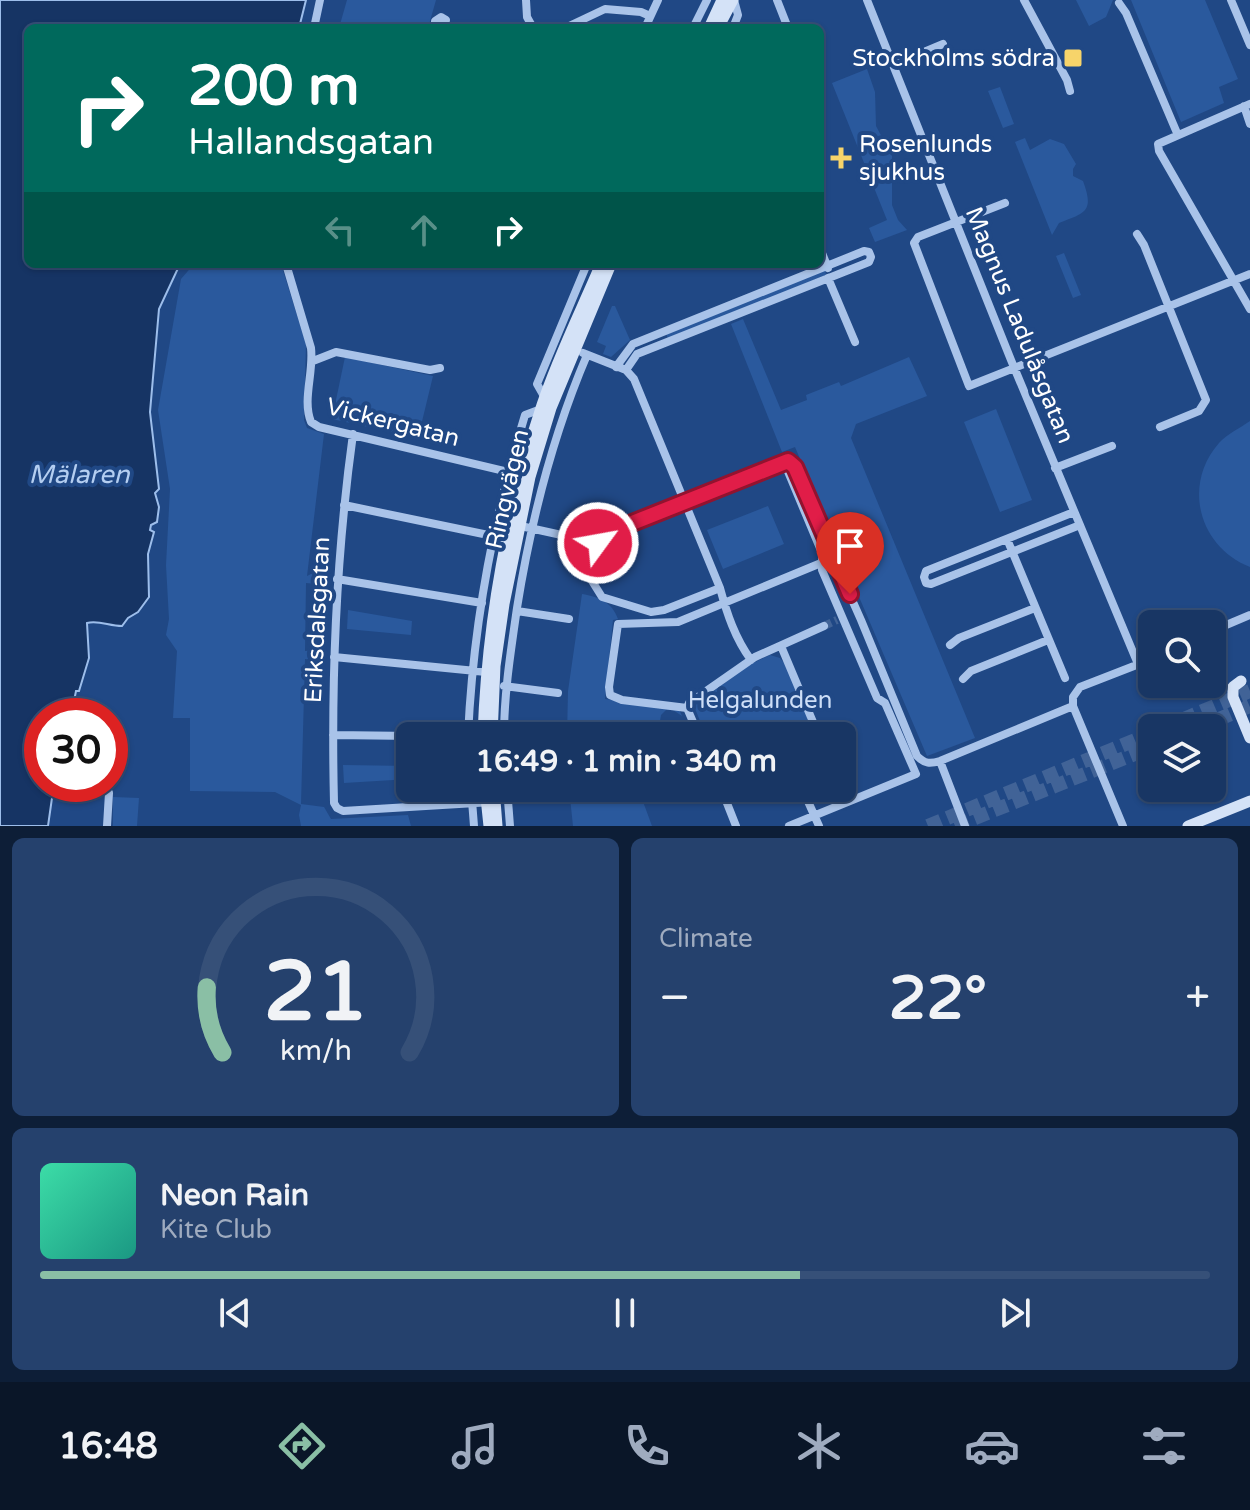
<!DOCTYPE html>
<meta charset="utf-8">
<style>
body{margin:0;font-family:"Varela Round",sans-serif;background:#25416d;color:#f1f3f6;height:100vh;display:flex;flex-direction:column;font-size:30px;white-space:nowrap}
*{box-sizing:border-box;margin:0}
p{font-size:26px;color:#9fabbf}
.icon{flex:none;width:44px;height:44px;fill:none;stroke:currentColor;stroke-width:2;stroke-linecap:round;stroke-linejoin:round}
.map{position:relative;height:826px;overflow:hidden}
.panel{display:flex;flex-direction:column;gap:12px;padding:12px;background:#0d1e37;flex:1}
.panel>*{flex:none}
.guide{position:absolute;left:24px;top:24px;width:800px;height:244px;border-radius:12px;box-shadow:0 2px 6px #0004,0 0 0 2px #365078;background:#00695c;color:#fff;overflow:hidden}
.controls{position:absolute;left:1138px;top:610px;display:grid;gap:16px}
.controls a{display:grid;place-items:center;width:88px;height:88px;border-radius:12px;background:#183664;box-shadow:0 2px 6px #0004,0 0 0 2px #365078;font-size:40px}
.speed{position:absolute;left:24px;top:698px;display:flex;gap:16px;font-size:40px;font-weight:700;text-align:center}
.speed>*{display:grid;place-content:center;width:104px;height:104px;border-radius:50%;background:#183664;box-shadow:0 2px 6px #0004,0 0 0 2px #365078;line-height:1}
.speed .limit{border:12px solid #d22;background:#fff;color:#111}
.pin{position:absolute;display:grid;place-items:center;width:68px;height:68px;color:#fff;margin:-82px -34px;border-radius:50% 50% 50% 0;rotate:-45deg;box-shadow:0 0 8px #0007}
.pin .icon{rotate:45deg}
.me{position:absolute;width:88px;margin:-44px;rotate:58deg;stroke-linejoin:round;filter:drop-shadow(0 0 6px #0008)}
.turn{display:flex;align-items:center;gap:28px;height:168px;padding:0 32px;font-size:36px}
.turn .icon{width:104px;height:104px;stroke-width:2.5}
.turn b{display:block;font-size:56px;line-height:68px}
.lanes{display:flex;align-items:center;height:76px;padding:0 32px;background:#0003;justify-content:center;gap:40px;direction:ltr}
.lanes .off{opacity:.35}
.big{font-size:60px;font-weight:800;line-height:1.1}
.panel .card{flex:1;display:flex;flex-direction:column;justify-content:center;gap:12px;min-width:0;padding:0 28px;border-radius:12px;background:#25416d}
.panel .dial{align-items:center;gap:0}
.dial svg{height:208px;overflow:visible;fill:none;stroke:#365078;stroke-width:7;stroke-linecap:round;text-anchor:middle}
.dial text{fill:#f1f3f6;stroke:none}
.song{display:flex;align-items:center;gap:24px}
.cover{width:96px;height:96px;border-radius:12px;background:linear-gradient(135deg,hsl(160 70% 55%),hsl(170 70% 35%))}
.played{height:8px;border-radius:4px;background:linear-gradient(90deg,#8abfa5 65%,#365078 65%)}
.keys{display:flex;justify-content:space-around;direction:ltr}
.heat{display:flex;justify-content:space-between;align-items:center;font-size:44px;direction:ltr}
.panel .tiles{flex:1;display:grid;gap:12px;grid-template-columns:1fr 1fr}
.card:last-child{grid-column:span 2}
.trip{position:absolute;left:396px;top:722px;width:460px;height:80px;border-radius:12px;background:#183664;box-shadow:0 2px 6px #0004,0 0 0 2px #365078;font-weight:800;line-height:80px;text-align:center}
.tabs{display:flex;height:128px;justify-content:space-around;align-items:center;background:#0a1628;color:#9fabbf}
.tabs .icon{width:56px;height:56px}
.tabs .selected{color:#8abfa5}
.tabs b{font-size:36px;color:#f1f3f6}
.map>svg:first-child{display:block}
.green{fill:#2a599d}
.water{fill:#163464;stroke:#9dbeeb;stroke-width:2}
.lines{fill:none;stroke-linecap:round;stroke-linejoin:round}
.street-tunnel{stroke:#416397;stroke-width:8;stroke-dasharray:8 4;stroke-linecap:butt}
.highway-tunnel{stroke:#416397;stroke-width:14;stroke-dasharray:14 7;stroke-linecap:butt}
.street{stroke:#a9c3e9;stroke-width:8}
.secondary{stroke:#d4e2f7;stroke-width:11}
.route-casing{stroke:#92132f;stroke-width:20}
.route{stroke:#e11d48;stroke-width:14}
.poi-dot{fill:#f7d46a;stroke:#204885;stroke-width:3}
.labels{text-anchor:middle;stroke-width:8;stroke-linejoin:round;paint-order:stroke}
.poi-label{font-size:24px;fill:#fff;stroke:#204885;text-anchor:end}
.street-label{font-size:24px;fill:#fff;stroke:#204885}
.park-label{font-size:24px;fill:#cddef7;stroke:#204885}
.water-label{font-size:26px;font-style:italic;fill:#b4cef1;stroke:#204885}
</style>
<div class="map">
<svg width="1250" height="826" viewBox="0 0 1250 826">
<rect width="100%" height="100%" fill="#204885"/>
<path class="green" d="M 347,0 L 436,0 L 428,28 L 339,28 Z
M 1076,0 L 1113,0 L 1106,17 L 1089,26 Z
M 1131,0 L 1205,0 L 1238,79 L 1219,87 L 1224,103 L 1181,122 Z
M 867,69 L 875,92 L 876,126 L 892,156 L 892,205 L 898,220 L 907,230 L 875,242 L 869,228 L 887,220 L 832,83 Z
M 1000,87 L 1014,124 L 1003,128 L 988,91 Z
M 1025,138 L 1030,150 L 1050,139 L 1064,144 L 1076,164 L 1073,169 L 1073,176 L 1083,181 C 1095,213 1084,213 1059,223 L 1052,235 L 1015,142 Z
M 1064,253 L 1081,295 L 1073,298 L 1056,256 Z
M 194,264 L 281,264 L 306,344 L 304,420 L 307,428 L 324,434 L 307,576 L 317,571 L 328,571 L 326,585 L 306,583 L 305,651 L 324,649 L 324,662 L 305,659 L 301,804 L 324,807 L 331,819 L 408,815 L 411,826 L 301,826 L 299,815 L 301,805 L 275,792 L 190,791 L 190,718 L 173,718 L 177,651 L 166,635 L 169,619 L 166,565 L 170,489 L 158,410 L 181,279 Z
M 825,270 L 826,275 L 668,339 L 666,333 Z
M 612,306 L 615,306 L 630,340 L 611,357 L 603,354 L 606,346 L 597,342 Z
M 743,319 L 781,410 L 807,400 L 806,395 L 839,382 L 841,386 L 909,357 L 927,396 L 856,424 L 851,438 L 975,738 L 927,756 L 795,447 L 782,452 L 731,324 Z
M 345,357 L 433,376 L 418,438 L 332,419 Z
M 996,409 L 1032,500 L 1000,512 L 964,422 Z
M 1250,421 L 1250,567 C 1199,547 1182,485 1219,443 C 1227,434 1240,428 1250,421 Z
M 768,506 L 784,544 L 723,569 L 707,530 Z
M 582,594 C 599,597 612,602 618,619 L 613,620 L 605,699 L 679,709 L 682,716 L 673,710 L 666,710 L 661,715 L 660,721 L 626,736 L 567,736 L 568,691 Z
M 348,610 L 412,621 L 411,635 L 347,629 Z
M 770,655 L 780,658 L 785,664 L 807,717 C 807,722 808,725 804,729 C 789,743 727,736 706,736 L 694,706 L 747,666 Z
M 343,765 L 410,766 L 410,779 L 344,783 Z
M 569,788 L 638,788 L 652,826 L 573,826 Z
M 113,797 L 139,798 L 137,826 L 113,826 Z"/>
<path class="water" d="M 0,0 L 306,0 L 299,28 L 28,28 L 28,264 L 180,264 L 159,309 L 150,412 L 159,489 L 155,493 L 159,507 L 157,522 L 151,525 L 150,530 L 154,532 L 148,554 L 149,597 L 138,612 L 128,618 L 122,626 C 109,626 99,620 87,623 L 89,658 L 79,691 L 76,691 L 71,716 L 42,716 L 42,784 L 54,784 L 48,826 L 0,826 Z"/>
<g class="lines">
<path class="street-tunnel" d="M 824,626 L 837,620"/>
<path class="highway-tunnel" d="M 1163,728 L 1250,691
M 1198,728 L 1250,706
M 928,826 L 1152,733
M 955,826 L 1152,747"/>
<path class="street" d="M 526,0 L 527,17 L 532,26 L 567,27 L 605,9 L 641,12 L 650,16
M 777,0 L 788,28
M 867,0 L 1011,360 L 1138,664
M 1024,0 L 1067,80 L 1070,91
M 1231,0 L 1250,45
M 1119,3 L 1126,13 L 1177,133
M 314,28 L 320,0
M 435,28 L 435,21 L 441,17 L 446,20 L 444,28
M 645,28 L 658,0
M 693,28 L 707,0
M 733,28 L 738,15 L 734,0
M 893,65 L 943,44
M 1250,104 L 1158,144 L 1159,151 L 1250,309
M 1244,106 L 1250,124
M 1005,203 L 918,237 L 914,243 L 969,386 L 1250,274
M 1137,234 L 1144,245 L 1206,400 L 1199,411 L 1160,427
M 820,248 L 828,268
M 286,264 L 311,348 C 314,372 302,400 311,422 L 319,427 L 525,476
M 828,278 L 855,342
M 583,353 L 626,370 L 634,379 L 720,588 C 727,614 735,638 751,660
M 313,361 L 336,352 L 430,370 L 440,368
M 616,367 L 633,344 L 864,251 L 869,252 L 871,257 L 869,262 L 637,354 L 626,370
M 545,398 L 537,384 L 587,264
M 353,434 C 336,557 331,679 334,803 L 337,808 L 343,811 L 492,802
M 784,462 L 822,553 L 822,570 L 877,698 L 885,703 L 916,774 L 789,826
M 1055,468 L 1112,446
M 344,505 L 493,536
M 1074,512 L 926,571 L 924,577 L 926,583 L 931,584 L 1080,525
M 516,525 L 598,543 L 598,538 L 607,533 L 784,462 L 791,462 L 861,620 L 917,756 C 925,764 930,764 940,761 L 1073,706
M 1007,539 L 1065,678
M 598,543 L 592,581 L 602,597 L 651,612 L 664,610 L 720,588
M 337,579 L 482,603
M 517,611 L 569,619
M 1212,631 L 1250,615
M 950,645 L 959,638 L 1035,608
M 781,646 L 813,722 L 812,728 L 802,736
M 334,657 L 486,672 L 490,677
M 963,679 L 971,671 L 1048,640
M 504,686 L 558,693
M 1073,706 L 1123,826
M 1073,706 L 1073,697 L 1080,687 L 1152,659
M 687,708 L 622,700 L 610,695 L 609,687 L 618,624 L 678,622 L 821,563
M 687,708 L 689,703 L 755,657 L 824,626
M 687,708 L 699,736
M 333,735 L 414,736
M 468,736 C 473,627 493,519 525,415 L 541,409
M 504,736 C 504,693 511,650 517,608 C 531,520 552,437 587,355
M 940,761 L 965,826
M 471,788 L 474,826
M 507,788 L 510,826
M 721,788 L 736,826
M 802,788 L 819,826
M 107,826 L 109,793"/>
<path class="secondary" d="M 709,28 L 722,0
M 718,28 L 733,0
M 1241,681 L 1233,687 L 1233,697 L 1250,738
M 483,736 C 487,624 507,512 542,405 C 558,357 581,311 601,264
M 492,736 L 495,666 L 504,604 L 530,477 L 551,408 L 611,264
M 485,788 L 489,826
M 494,788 L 497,826
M 1188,826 L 1250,801"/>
</g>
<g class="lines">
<g class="route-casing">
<path id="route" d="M 598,543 L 598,538 L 607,533 L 788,461 L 795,467 L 850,594"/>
</g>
<use href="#route" class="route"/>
</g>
<g class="poi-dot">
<rect x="1063" y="48" width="20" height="20" rx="4"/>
<path d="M837 146h8v8h8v8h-8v8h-8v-8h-8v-8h8z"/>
</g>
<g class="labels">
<g class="poi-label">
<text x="1055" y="66">Stockholms södra</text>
<text x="859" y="152" text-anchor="start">Rosenlunds<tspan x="859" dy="28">sjukhus</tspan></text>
</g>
<g class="street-label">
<text transform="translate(1020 325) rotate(68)" y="8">Magnus Ladulåsgatan</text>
<text transform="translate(393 422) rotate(14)" y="8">Vickergatan</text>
<text transform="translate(507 489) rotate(-77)" y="8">Ringvägen</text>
<text transform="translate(317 620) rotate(-87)" y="8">Eriksdalsgatan</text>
</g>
<g class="park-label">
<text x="760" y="708">Helgalunden</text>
</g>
<g class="water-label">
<text x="79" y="483">Mälaren</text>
</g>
</g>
</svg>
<div class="controls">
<a><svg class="icon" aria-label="search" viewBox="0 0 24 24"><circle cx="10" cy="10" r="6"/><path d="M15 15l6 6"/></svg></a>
<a><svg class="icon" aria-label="layers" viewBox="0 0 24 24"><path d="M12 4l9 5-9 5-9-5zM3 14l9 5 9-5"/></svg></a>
</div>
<div class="speed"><div class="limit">30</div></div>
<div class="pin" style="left:850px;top:594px;background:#d93025"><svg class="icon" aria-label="arrive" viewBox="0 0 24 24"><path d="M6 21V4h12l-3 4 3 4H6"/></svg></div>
<svg class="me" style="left:598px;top:543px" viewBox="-20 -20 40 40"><circle r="17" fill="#e11d48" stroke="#fff" stroke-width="3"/><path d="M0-11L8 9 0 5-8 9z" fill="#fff"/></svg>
<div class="trip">16:49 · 1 min · 340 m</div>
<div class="guide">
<div class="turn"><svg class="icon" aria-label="right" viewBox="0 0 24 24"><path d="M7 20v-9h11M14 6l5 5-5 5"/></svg><div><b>200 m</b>Hallandsgatan</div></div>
<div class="lanes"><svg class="icon off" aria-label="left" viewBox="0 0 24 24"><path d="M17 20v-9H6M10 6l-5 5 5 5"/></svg><svg class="icon off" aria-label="ahead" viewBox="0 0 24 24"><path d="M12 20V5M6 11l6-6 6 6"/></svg><svg class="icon" aria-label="right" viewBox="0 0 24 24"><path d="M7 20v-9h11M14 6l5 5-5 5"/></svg></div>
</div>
</div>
<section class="panel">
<div class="tiles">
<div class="card dial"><svg viewBox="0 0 100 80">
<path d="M14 69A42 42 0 1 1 86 69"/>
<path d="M14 69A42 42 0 0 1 8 44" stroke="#8abfa5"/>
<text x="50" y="56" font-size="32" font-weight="700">21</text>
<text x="50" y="72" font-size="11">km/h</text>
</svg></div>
<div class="card"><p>Climate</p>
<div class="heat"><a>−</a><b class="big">22°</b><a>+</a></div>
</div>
<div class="card">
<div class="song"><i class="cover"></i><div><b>Neon Rain</b><p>Kite Club</p></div></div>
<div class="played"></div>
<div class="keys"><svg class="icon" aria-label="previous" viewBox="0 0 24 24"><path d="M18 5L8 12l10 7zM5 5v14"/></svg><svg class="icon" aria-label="pause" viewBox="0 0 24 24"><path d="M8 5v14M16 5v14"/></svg><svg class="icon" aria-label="next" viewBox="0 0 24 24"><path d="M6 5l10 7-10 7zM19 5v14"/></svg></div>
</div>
</div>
</section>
<nav class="tabs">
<b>16:48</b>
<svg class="icon selected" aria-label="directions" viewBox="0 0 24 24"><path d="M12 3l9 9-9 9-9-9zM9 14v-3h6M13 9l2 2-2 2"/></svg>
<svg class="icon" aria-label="music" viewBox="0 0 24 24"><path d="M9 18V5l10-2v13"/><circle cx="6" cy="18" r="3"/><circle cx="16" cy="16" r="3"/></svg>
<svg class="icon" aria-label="phone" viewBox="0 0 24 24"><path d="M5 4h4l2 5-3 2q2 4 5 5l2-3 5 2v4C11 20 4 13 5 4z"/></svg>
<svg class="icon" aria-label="climate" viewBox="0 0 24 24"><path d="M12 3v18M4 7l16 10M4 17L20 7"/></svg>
<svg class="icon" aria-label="car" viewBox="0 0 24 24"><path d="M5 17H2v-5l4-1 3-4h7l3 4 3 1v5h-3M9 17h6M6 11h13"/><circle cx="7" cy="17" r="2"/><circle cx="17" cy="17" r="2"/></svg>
<svg class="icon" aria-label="filters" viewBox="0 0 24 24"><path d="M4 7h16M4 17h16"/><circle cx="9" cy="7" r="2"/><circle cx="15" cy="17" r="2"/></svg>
</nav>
